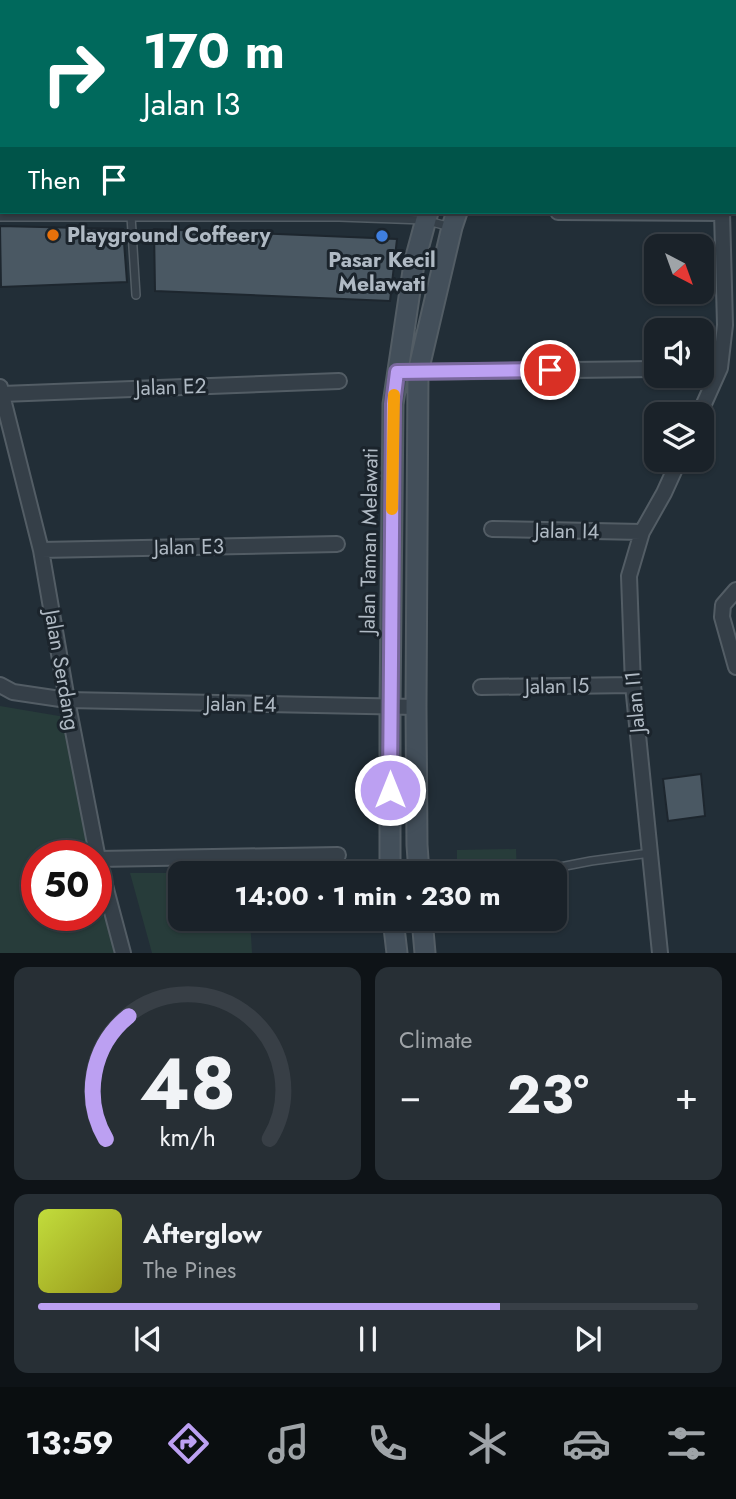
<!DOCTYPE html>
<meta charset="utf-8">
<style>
body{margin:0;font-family:Jost,sans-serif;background:#272f35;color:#f1f3f6;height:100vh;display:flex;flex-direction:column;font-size:26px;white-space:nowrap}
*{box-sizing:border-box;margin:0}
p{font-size:23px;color:#9fa4a8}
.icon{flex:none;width:38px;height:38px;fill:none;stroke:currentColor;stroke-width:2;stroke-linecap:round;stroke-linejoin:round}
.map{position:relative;height:953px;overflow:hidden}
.panel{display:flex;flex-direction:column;gap:14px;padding:14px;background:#0e1317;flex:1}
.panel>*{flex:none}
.banner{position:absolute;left:0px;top:0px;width:737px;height:214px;box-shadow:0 2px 5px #0004,0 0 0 2px #383f46;background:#00695c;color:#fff;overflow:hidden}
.needle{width:46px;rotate:139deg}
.tools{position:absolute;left:644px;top:234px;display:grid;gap:14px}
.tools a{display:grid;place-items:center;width:70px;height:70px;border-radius:14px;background:#1a2229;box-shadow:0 2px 5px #0004,0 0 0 2px #383f46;font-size:35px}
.speed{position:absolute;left:21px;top:840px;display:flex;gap:14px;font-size:35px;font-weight:700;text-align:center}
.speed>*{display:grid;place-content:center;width:91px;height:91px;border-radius:50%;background:#1a2229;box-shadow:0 2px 5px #0004,0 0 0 2px #383f46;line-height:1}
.speed .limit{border:10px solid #d22;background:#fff;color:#111}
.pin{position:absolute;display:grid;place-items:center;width:60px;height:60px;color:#fff;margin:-30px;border:4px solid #fff;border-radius:50%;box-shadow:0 2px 7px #0007}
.me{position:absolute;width:77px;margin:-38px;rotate:0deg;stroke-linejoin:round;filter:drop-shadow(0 0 5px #0008)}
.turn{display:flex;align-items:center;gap:24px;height:147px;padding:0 28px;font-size:32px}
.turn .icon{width:91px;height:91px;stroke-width:2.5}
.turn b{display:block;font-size:49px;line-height:60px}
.then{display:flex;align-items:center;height:66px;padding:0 28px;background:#0003;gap:14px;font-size:26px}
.big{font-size:52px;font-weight:700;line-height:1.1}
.panel .tile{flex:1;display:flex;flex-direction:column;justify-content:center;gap:10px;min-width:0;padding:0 24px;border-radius:14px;background:#272f35}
.panel .dial{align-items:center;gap:0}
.dial svg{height:182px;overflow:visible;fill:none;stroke:#383f46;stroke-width:7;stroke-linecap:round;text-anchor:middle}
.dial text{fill:#f1f3f6;stroke:none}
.song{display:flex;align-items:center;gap:21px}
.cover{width:84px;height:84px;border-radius:10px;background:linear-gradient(135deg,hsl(70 70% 55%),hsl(60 70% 35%))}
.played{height:7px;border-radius:4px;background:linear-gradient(90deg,#bca0f2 70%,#383f46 70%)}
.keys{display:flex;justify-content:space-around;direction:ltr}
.heat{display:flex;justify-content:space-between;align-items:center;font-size:38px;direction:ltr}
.panel .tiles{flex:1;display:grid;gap:14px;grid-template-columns:1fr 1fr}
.tile:last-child{grid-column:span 2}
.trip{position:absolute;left:168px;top:861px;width:399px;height:70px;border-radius:14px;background:#1a2229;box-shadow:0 2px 5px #0004,0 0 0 2px #383f46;font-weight:700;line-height:70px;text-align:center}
.tabs{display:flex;height:112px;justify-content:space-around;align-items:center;background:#0a0e10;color:#9fa4a8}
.tabs .icon{width:49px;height:49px}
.tabs .active{color:#bca0f2}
.tabs b{font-size:32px;color:#f1f3f6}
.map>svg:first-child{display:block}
.green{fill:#273c3a;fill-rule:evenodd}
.building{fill:#4a5863;stroke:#1d262e;stroke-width:2}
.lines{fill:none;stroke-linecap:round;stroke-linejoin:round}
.lane-casing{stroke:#535d65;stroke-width:10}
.street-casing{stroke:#535d65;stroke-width:18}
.secondary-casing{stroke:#535d65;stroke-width:23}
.path{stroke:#455958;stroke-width:2.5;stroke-dasharray:5 5;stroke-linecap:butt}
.lane{stroke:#353f48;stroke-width:7}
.street{stroke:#353f48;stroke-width:14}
.secondary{stroke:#434f5a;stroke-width:19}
.route-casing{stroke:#7a689d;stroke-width:18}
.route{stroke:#bca0f2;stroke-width:12}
.slow{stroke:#f59e0b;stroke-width:12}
.food-dot{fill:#e8710a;stroke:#1b242c;stroke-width:2.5}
.shop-dot{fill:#3f7fe0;stroke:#1b242c;stroke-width:2.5}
.labels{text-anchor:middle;stroke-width:6;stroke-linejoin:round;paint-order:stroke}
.poi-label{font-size:21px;font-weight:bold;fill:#b0bac4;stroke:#1b242c;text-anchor:start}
.street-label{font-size:21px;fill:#b0bac4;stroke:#1b242c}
</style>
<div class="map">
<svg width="736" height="953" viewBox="0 0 736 953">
<rect width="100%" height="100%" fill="#222e37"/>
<path class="green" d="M 0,0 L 17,0 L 17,2 L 2,2 L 2,91 L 0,92 Z
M 0,706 L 65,717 L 123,953 L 0,953 ZM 37,856 L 96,856 L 96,915 L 37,915 Z
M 516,849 L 517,873 L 457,873 L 457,850 Z
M 130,873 L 193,873 L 180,873 L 180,919 L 250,919 L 252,953 L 152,953 Z"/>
<path class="building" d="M 0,226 L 123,229 L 127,282 L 1,287 Z
M 154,229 L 397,239 L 390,301 L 155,291 Z
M 701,774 L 705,816 L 668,821 L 663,779 Z"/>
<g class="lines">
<g class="lane-casing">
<path id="lane" d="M 476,2 L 477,0
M 0,188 L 2,188
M 131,216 L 136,295
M 0,217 L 339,217 L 424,220 L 451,227
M 529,873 L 591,861 L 650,853"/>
</g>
<g class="street-casing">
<path id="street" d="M 639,0 L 640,2
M 558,212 L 723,213
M 702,368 L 720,368
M 397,372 L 656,369
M 0,387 L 41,550 L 67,700 L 98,859 L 123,953
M 2,394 L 339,381
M 699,415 L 720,368 L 725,325 L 722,212
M 492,529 L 642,532
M 41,550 L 337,544
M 736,590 L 723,605 L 722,617 L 736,667
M 0,685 L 13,692 L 67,700 L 416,707
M 481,687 L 633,685
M 98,859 L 338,855
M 660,953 L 633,685 L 629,576 L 642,532 L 664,493 L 679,460"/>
</g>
<g class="secondary-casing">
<path id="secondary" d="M 201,0 L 207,2
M 273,0 L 279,2
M 526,2 L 527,0
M 552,2 L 553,0
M 390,873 L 390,707 L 393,404 L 414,264 L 428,212
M 419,873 L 417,845 L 416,707 L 418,372 L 452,227 L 457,212
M 393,919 L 397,953
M 422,919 L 425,953"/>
</g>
<path class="path" d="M 163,0 L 170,2"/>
<use href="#lane" class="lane"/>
<use href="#street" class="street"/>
<use href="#secondary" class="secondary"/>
</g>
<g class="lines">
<g class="route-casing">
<path id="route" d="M 390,790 L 393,404 L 397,372 L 550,370"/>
</g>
<use href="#route" class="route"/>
<path class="slow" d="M 392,509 L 394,395"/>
</g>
<circle class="food-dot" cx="53" cy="235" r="7"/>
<circle class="shop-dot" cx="382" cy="236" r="7"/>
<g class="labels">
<g class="poi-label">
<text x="67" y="242">Playground Coffeery</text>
<text x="382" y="267" text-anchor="middle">Pasar Kecil<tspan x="382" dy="24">Melawati</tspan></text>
</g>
<g class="street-label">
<text transform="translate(171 387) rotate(-2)" y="7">Jalan E2</text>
<text transform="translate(567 531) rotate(1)" y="7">Jalan I4</text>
<text transform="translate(369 541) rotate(-89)" y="7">Jalan Taman Melawati</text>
<text transform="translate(189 547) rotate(-1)" y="7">Jalan E3</text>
<text transform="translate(62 670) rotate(80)" y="7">Jalan Serdang</text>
<text transform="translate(557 686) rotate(-1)" y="7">Jalan I5</text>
<text transform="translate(635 702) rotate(-95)" y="7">Jalan I1</text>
<text transform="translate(241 704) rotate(1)" y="7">Jalan E4</text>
</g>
</g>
</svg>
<div class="tools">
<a><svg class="needle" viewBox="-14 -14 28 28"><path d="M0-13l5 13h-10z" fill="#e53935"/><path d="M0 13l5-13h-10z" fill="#9fa4a8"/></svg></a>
<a><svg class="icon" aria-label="sound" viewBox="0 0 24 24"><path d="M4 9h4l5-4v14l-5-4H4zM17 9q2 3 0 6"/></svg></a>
<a><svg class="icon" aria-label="layers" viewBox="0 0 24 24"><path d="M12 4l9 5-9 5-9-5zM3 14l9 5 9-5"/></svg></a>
</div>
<div class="speed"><div class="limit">50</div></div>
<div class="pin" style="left:550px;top:370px;background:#d93025"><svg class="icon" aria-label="arrive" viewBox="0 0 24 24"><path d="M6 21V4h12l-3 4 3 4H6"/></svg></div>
<svg class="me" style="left:390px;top:790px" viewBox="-20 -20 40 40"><circle r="17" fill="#bca0f2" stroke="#fff" stroke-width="3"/><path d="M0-11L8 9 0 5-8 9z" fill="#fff"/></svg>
<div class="trip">14:00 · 1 min · 230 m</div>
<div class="banner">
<div class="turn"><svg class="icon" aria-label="right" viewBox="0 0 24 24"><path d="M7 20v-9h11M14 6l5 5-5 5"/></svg><div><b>170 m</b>Jalan I3</div></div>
<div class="then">Then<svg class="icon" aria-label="arrive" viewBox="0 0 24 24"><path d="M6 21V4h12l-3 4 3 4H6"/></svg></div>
</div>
</div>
<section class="panel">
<div class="tiles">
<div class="tile dial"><svg viewBox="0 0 100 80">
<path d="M14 69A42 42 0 1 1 86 69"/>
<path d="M14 69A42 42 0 0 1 24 15" stroke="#bca0f2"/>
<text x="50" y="56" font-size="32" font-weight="700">48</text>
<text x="50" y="72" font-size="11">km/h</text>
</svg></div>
<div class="tile"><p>Climate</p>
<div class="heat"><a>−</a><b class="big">23°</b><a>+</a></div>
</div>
<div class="tile">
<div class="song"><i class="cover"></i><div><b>Afterglow</b><p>The Pines</p></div></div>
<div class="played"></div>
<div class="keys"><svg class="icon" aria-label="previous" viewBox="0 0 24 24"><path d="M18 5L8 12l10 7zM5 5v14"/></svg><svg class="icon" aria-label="pause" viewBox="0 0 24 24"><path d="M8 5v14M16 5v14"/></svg><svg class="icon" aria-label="next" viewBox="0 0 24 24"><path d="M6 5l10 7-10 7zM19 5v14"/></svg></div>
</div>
</div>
</section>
<nav class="tabs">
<b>13:59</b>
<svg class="icon active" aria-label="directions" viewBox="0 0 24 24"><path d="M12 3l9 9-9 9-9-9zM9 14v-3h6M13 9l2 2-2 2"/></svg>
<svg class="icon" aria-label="music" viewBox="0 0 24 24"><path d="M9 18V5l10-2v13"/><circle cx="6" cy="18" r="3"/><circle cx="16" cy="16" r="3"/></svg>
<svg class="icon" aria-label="phone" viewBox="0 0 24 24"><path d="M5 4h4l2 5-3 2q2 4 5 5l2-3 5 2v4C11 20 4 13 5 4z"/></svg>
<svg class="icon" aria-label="climate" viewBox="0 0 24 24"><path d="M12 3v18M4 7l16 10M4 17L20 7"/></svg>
<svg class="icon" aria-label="car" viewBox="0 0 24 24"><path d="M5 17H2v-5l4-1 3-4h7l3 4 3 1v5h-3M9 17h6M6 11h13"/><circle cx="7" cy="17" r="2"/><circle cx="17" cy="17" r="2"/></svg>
<svg class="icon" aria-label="filters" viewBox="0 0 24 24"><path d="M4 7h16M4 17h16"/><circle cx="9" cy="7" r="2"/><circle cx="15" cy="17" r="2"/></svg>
</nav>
